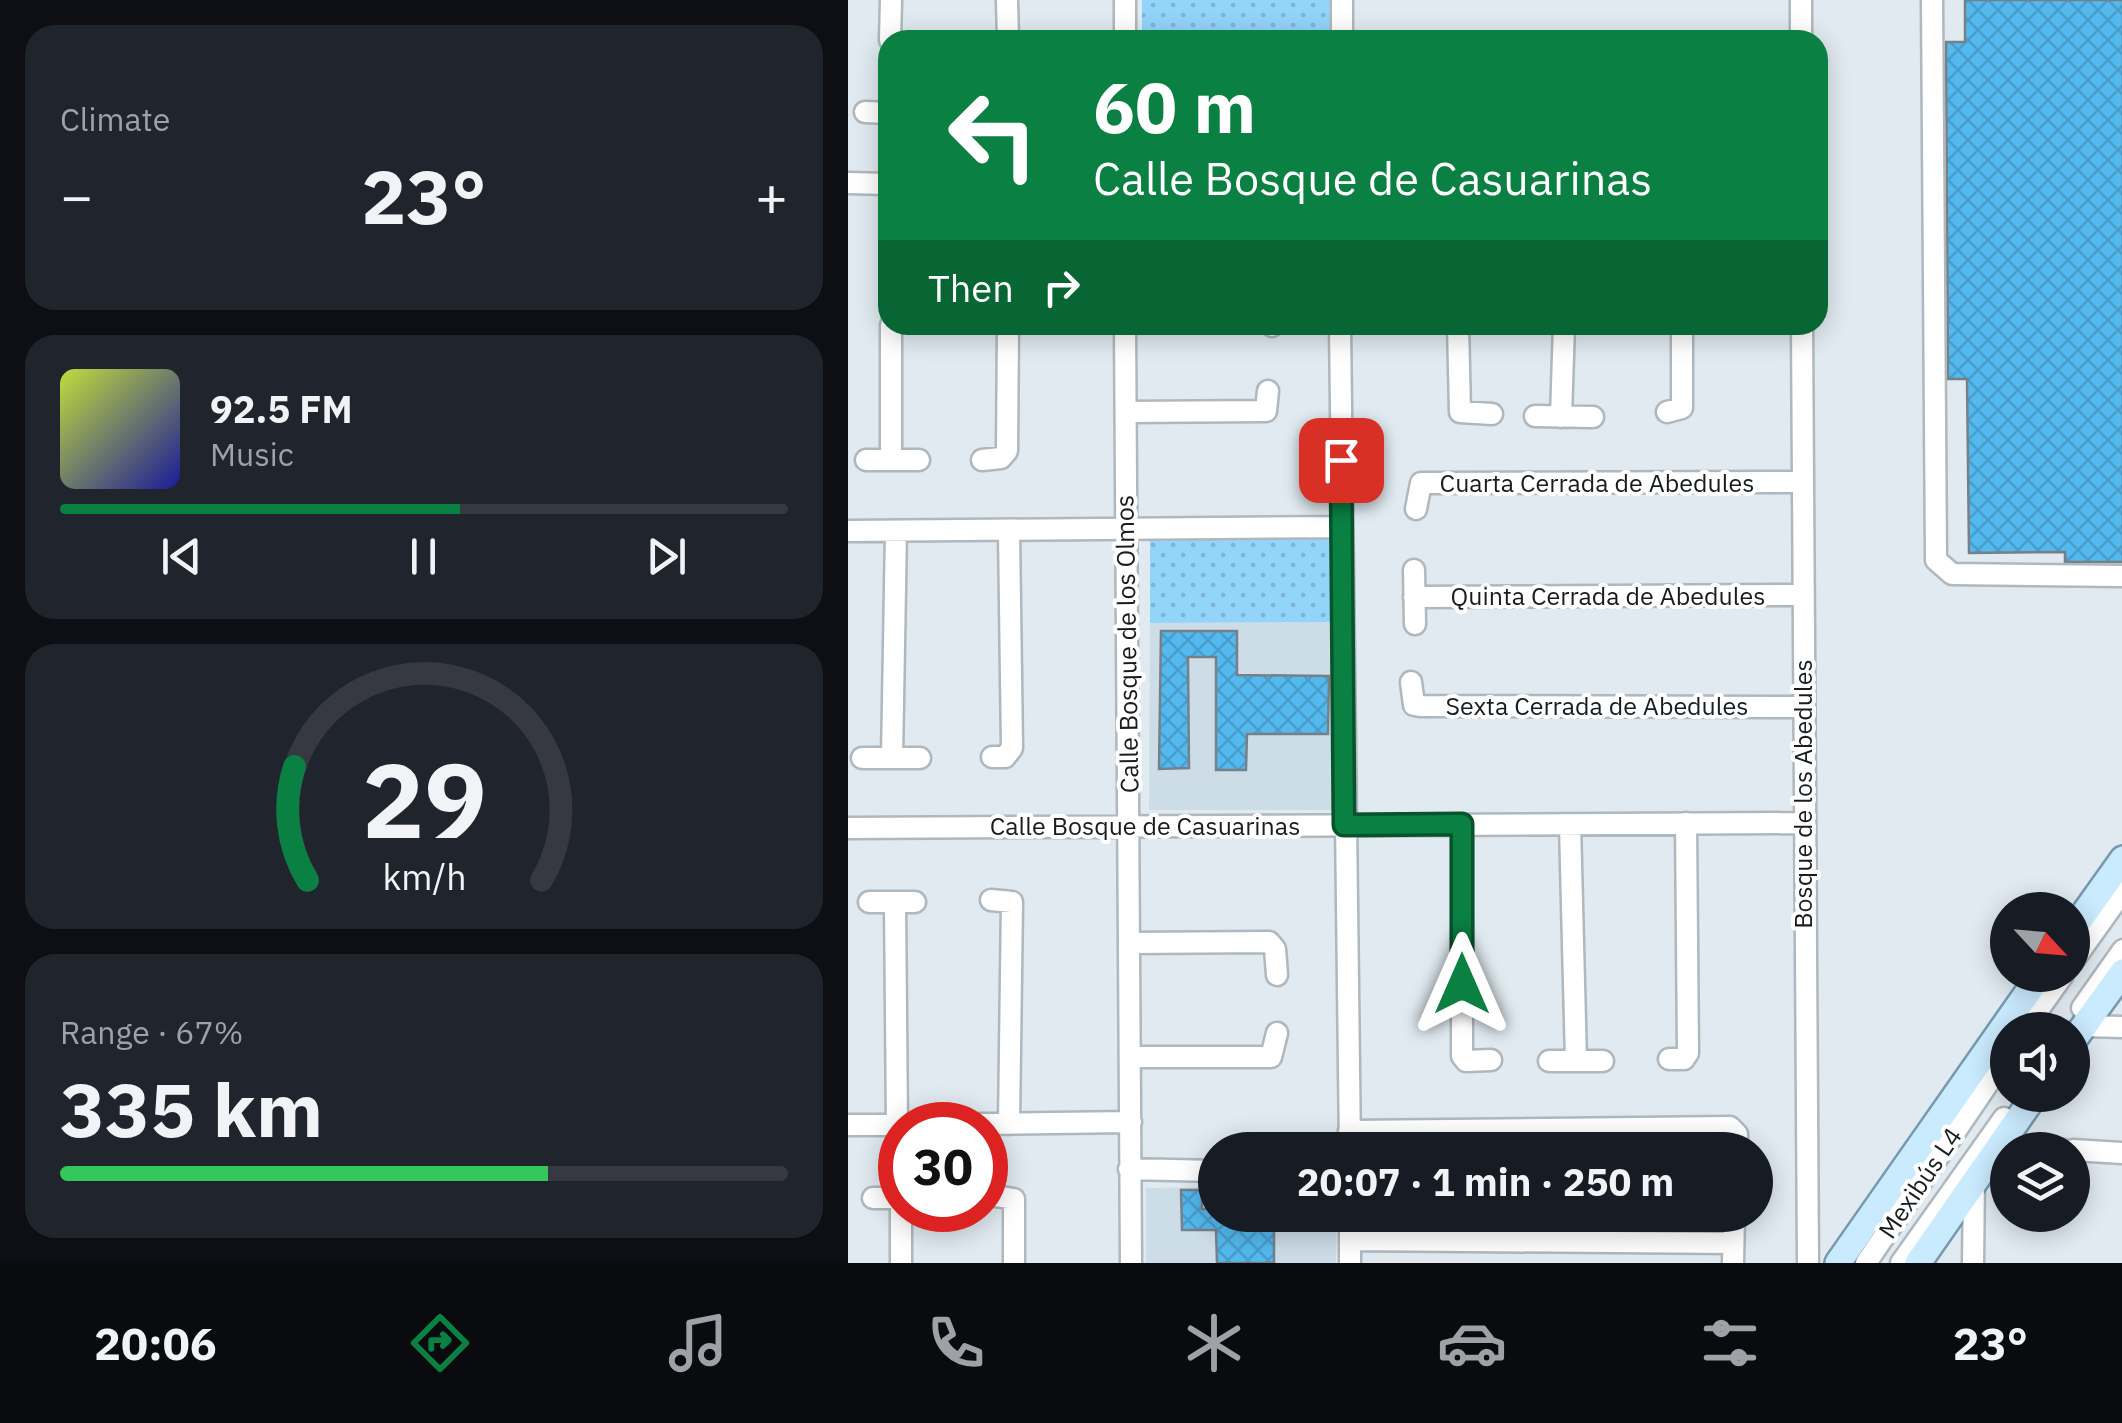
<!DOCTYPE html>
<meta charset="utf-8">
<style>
body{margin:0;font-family:"IBM Plex Sans",sans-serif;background:#20242c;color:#f1f3f6;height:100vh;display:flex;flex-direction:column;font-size:38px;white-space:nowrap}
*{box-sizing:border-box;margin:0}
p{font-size:32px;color:#9ea1a6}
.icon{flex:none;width:55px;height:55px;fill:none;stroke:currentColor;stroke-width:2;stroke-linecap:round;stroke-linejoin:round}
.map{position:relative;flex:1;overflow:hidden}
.drawer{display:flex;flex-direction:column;gap:25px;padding:25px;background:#0d0f14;width:848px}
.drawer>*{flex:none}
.banner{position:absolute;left:30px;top:30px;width:950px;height:305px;border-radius:30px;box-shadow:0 5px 25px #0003;background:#0b8043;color:#fff;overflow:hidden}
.needle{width:65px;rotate:116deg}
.tools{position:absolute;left:1142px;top:892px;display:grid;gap:20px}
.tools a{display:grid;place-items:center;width:100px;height:100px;border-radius:50%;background:#171b24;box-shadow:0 5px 25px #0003;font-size:50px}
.speed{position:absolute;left:30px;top:1102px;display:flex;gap:20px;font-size:50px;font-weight:700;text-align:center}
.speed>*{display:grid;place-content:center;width:130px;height:130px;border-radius:50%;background:#171b24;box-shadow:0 5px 25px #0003;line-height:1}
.speed .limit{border:15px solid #d22;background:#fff;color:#111}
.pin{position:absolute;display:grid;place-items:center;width:85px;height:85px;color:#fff;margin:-42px;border-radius:20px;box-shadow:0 5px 15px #0006}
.me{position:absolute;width:110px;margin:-55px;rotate:0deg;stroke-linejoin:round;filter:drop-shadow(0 0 8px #0008)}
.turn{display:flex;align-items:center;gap:35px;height:210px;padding:0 50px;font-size:45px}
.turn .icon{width:130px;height:130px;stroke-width:2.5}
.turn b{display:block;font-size:70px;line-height:85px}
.then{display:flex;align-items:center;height:95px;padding:0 50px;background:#0003;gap:20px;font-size:38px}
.big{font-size:75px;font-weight:700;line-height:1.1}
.drawer .card{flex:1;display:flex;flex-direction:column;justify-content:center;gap:15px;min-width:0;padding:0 35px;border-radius:30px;background:#20242c}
.drawer .dial{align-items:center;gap:0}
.dial svg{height:260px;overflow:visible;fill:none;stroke:#363941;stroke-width:7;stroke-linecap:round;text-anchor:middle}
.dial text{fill:#f1f3f6;stroke:none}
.song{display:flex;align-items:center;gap:30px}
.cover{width:120px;height:120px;border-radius:15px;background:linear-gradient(135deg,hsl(70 70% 55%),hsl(240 70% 35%))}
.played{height:10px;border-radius:5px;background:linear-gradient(90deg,#0b8043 55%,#363941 55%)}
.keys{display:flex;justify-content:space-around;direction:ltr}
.heat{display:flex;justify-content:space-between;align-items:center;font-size:55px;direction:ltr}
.charge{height:15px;border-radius:8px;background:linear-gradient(90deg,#34c759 67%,#363941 0)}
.trip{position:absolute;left:350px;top:1132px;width:575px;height:100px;border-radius:50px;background:#171b24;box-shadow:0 5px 25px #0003;font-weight:700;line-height:100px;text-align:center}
.menu{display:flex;height:160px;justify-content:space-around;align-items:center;background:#090b0e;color:#9ea1a6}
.menu .icon{width:70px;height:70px}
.menu .on{color:#0b8043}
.menu b{font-size:45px;color:#f1f3f6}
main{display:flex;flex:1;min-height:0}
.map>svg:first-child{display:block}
.built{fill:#cddde8}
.park{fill:url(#park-dots)}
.building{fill:url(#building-cross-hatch);stroke:#788086;stroke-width:2.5}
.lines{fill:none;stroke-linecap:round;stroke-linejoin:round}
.minor-casing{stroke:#afb8be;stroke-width:25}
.major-casing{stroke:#7599ae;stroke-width:30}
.minor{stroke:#fff;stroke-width:20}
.major{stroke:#caeafd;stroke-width:25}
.route-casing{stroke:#07532c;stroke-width:25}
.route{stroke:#0b8043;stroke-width:18}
.labels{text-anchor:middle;stroke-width:8;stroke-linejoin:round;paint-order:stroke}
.street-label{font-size:25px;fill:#191c1e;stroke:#fff}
</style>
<main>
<section class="drawer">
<div class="card"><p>Climate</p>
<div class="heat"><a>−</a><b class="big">23°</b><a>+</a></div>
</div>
<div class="card">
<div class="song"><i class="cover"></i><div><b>92.5 FM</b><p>Music</p></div></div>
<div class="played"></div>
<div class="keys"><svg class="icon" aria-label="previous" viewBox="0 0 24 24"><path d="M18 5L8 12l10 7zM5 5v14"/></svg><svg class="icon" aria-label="pause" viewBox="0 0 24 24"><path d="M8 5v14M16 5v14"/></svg><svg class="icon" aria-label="next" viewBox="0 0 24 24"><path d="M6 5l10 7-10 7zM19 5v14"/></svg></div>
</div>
<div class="card dial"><svg viewBox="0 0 100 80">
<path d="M14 69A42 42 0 1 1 86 69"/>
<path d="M14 69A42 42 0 0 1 10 34" stroke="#0b8043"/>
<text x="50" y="56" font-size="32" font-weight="700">29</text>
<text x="50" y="72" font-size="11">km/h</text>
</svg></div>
<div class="card"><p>Range · 67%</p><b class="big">335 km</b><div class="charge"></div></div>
</section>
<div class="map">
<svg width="1275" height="1263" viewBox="0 0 1275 1263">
<defs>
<pattern id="park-dots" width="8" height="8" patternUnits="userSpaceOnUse" patternTransform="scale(2.5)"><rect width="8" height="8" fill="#93d4fa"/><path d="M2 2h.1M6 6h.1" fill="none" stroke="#7eb5d6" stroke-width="1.8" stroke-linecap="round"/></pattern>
<pattern id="building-cross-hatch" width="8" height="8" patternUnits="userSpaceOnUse" patternTransform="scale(2.5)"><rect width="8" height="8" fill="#53b9ee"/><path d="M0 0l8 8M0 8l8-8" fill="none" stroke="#489ecc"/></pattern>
</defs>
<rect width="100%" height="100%" fill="#e0eaf0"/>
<path class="built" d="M 488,622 L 487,810 L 301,810 L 302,623 Z
M 367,1187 L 368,1215 L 488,1215 L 488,1263 L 298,1263 L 298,1188 Z"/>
<path class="park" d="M 294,0 L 484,0 L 484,40 L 294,40 Z
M 488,538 L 488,622 L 302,623 L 302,539 Z"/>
<path class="building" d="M 1117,0 L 1275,0 L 1275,562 L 1217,562 L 1217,552 L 1121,553 L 1119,379 L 1100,379 L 1098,42 L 1117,42 Z
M 313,631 L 389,631 L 389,675 L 481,676 L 480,734 L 399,734 L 398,770 L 368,770 L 368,657 L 340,657 L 341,768 L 311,769 Z
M 333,1190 L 354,1190 L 354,1209 L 368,1209 L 368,1215 L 461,1215 L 461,1230 L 426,1230 L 426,1263 L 369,1263 L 368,1230 L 334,1230 Z"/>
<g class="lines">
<g class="minor-casing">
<path id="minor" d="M 159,0 L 160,40
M 494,0 L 494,40
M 953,0 L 953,40
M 1084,0 L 1088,560 L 1104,574 L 1275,576
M 42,40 L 43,0
M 277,40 L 277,0
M 17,112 L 40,113
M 0,183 L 40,184
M 277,325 L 283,1263
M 424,325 L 424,326
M 492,325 L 502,1150
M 610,325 L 612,412 L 644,414
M 954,325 L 960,1263
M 278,412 L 418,411 L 420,391
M 819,412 L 834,408 L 834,325
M 687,416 L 745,417
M 713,417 L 716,325
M 18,460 L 71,460
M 43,460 L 43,325
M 134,460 L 153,458 L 159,451 L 160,325
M 568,509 L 573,483 L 953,482
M 0,531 L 493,527
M 566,570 L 567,624
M 566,597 L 953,595
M 563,682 L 566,705 L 572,706 L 955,707
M 144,757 L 157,757 L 164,748 L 161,532
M 14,758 L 72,758
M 44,758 L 48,531
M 614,825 L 614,1056 L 618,1061 L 643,1060
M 722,825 L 728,1061
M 0,828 L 954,823
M 143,900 L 164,902 L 161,1124
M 21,902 L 67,902
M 47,902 L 49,1125
M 282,943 L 421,942 L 427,949 L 429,975
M 1225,961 L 1275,891
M 1234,1008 L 1275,950
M 1236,1026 L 1275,1027
M 1176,1030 L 1215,975
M 283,1057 L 423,1057 L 429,1033
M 821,1059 L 836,1059 L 840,1053 L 838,823
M 701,1061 L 755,1061
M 0,1125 L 52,1125
M 68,1125 L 283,1122
M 501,1131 L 882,1127 L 889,1134 L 889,1150
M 1151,1147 L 1215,1150
M 1225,1150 L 1275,1153
M 281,1169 L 368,1171
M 141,1195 L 166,1199 L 166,1263
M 25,1198 L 52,1198
M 53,1210 L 53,1263
M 502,1215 L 502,1263
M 502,1240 L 885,1243
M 885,1263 L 886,1215
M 1018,1263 L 1160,1054
M 1053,1263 L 1156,1118
M 1125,1263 L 1126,1182"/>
</g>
<g class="major-casing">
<path id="major" d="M 1225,929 L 1275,859
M 1225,1041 L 1275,972
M 990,1263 L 1192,975
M 1070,1263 L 1187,1095"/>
</g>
<use href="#minor" class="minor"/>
<use href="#major" class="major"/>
</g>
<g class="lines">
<g class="route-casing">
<path id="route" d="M 493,460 L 496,825 L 614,824 L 614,984"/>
</g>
<use href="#route" class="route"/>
</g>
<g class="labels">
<g class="street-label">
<text x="749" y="492">Cuarta Cerrada de Abedules</text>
<text x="760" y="605">Quinta Cerrada de Abedules</text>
<text transform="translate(279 644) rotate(-91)" y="9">Calle Bosque de los Olmos</text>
<text x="749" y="715">Sexta Cerrada de Abedules</text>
<text transform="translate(955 794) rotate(-90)" y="9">Bosque de los Abedules</text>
<text x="297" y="835">Calle Bosque de Casuarinas</text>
<text transform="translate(1072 1183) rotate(-56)" y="9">Mexibús L4</text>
</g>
</g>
</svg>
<div class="tools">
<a><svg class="needle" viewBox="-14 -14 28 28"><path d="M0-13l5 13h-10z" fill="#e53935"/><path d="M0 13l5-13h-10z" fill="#9ea1a6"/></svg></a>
<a><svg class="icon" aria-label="sound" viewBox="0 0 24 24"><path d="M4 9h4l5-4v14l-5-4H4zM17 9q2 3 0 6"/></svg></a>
<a><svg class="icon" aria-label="layers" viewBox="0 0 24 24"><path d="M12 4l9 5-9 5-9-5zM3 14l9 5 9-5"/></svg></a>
</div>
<div class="speed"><div class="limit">30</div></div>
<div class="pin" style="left:493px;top:460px;background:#d93025"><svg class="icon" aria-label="arrive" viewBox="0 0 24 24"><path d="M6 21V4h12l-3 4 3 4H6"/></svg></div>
<svg class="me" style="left:614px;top:984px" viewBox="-20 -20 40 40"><path d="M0-17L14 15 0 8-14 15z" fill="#0b8043" stroke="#fff" stroke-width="4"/></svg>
<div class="trip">20:07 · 1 min · 250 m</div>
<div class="banner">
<div class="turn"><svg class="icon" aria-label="left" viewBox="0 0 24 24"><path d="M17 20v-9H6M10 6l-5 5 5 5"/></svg><div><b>60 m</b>Calle Bosque de Casuarinas</div></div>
<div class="then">Then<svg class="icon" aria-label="right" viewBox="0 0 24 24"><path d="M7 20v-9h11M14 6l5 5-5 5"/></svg></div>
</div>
</div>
</main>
<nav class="menu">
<b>20:06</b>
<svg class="icon on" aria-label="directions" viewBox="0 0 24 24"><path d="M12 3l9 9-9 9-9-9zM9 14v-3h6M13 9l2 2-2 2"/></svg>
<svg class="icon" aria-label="music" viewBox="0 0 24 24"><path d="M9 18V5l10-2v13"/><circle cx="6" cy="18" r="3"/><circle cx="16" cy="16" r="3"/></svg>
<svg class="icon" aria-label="phone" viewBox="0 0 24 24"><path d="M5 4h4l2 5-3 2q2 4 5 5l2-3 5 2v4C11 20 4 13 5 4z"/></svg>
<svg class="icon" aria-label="climate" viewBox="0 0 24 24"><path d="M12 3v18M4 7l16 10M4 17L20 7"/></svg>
<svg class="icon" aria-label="car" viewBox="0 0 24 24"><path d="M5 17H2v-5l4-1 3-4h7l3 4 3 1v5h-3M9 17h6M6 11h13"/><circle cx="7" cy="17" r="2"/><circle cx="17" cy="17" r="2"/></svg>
<svg class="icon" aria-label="filters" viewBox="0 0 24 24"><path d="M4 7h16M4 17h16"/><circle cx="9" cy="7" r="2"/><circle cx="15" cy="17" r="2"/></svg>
<b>23°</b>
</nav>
